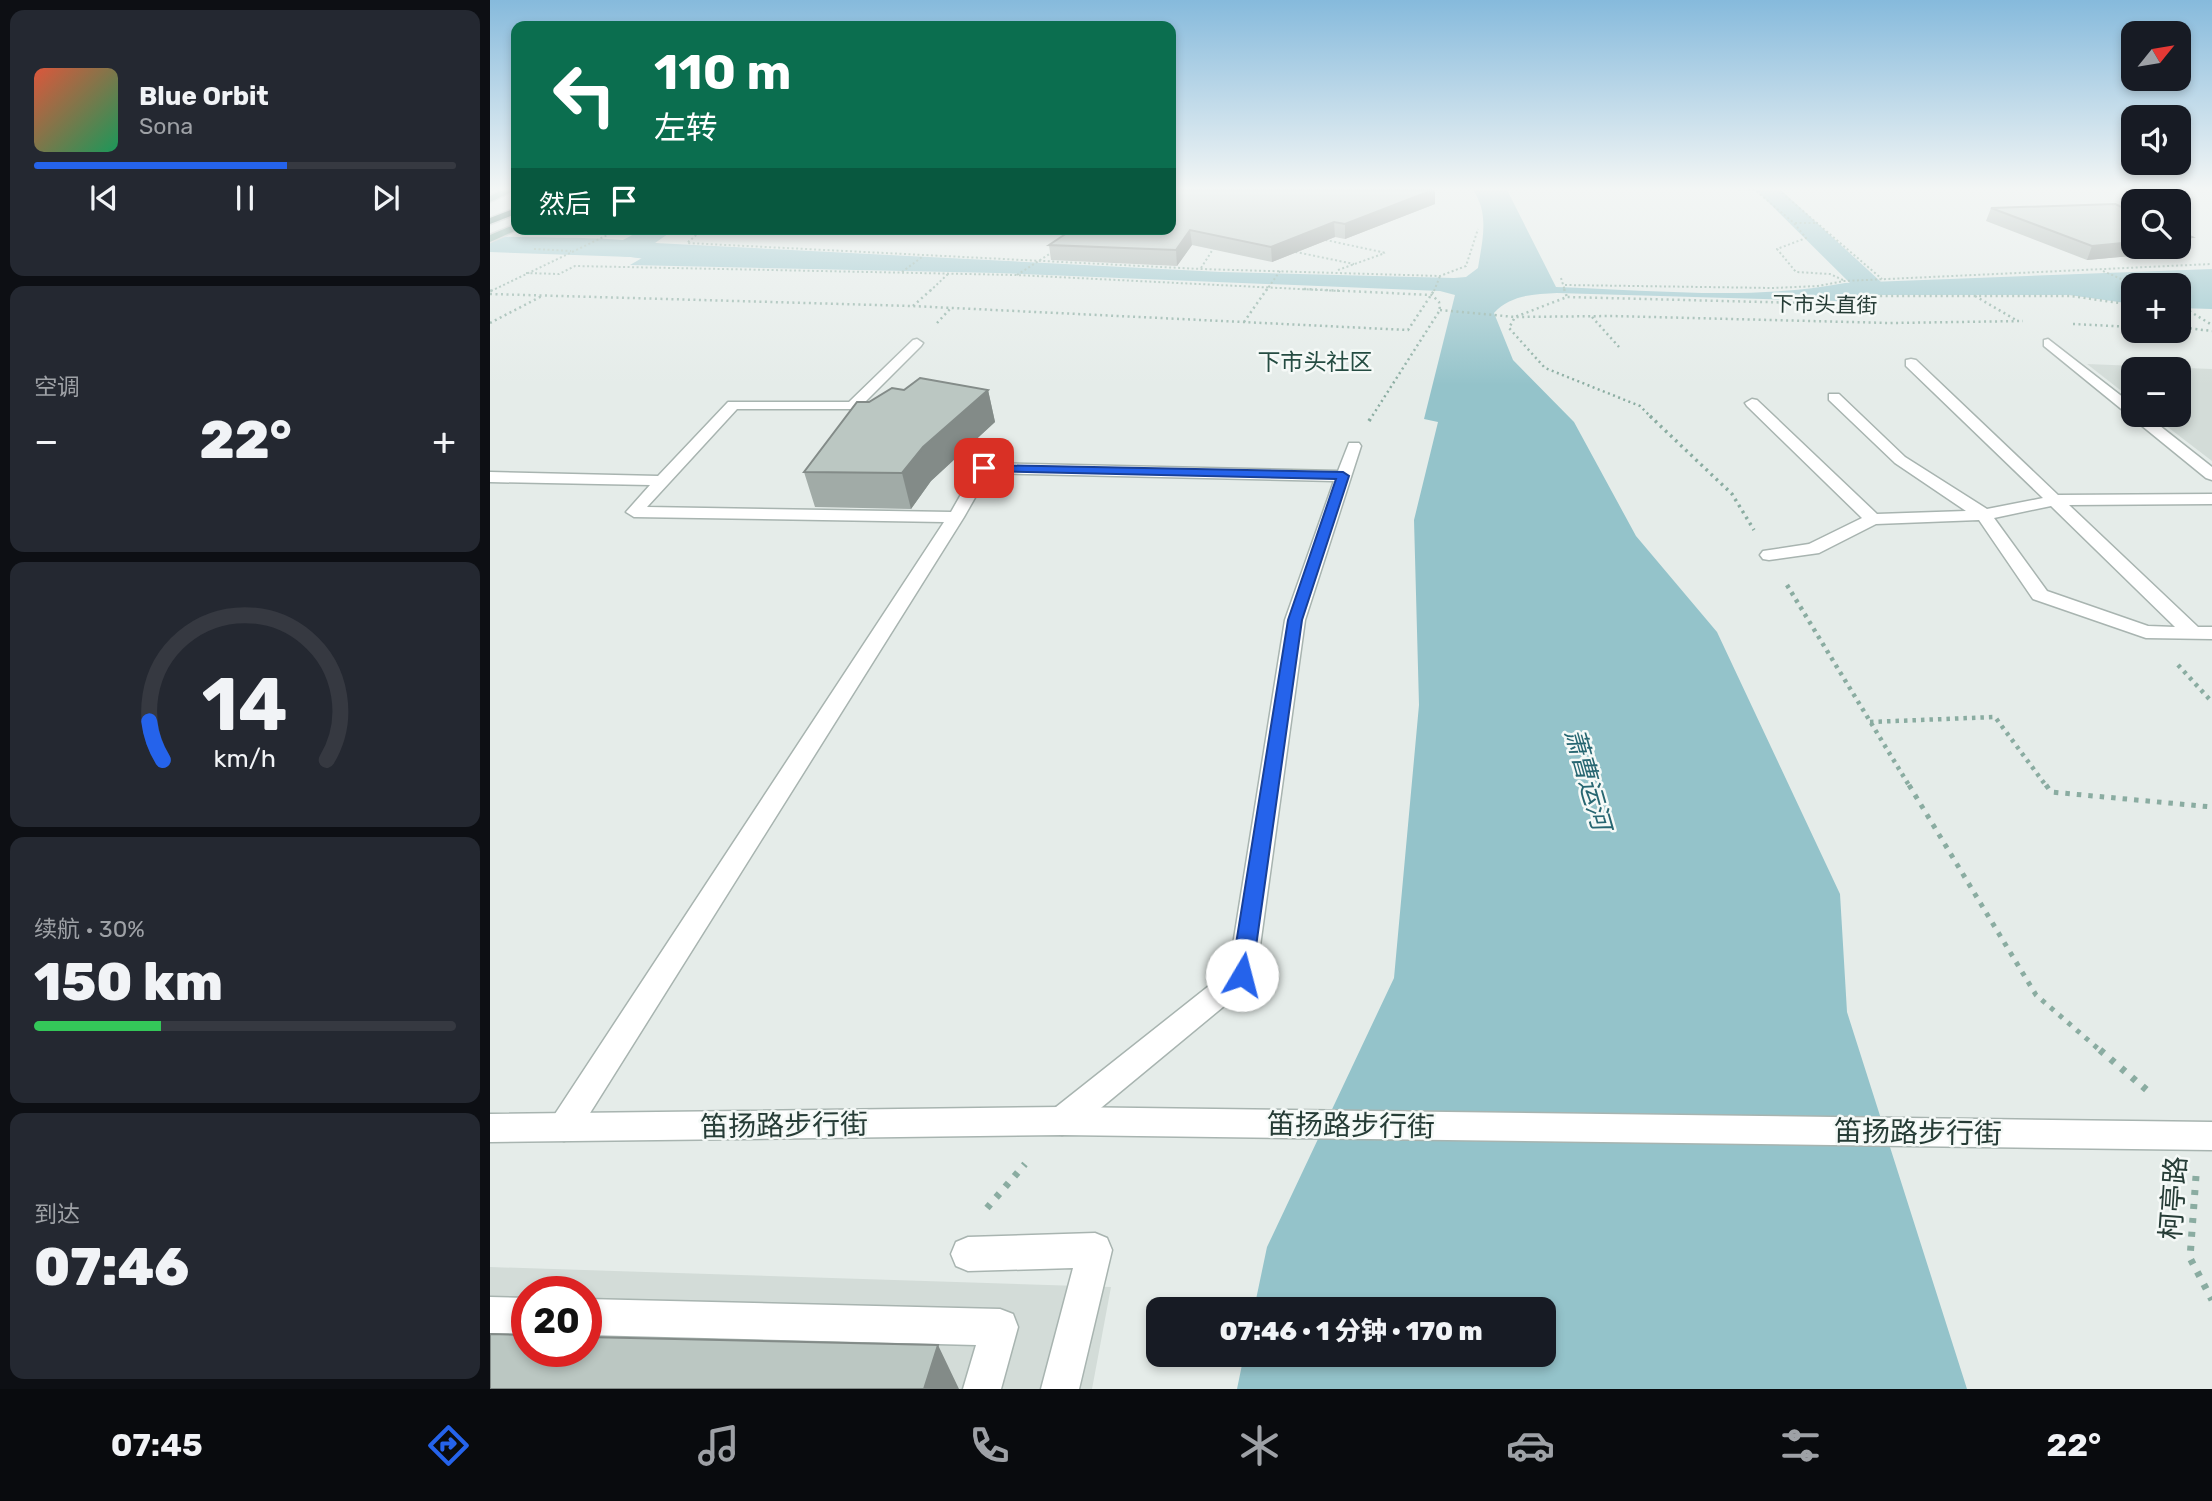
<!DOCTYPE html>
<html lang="zh">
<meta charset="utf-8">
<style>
body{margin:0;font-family:Rubik,"Noto Sans SC",sans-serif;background:#242831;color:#f1f3f6;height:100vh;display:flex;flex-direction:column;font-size:26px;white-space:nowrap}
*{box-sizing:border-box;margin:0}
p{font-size:23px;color:#9ea1a6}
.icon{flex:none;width:38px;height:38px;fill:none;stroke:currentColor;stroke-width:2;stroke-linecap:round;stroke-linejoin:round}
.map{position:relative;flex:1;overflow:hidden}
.drawer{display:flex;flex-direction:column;gap:10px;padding:10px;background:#0d0f14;width:490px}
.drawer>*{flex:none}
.top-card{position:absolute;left:21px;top:21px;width:665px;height:214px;border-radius:14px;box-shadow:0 4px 10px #0003;background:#0b6e4f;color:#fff;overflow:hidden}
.needle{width:46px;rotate:60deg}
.tools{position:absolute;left:1631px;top:21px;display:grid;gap:14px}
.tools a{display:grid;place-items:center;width:70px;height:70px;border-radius:14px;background:#171b24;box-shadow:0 4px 10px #0003;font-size:35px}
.speed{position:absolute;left:21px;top:1276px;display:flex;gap:14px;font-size:35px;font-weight:700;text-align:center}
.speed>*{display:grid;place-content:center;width:91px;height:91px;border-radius:50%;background:#171b24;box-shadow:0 4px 10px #0003;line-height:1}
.speed .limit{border:10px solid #d22;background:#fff;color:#111}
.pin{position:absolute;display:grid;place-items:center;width:60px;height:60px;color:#fff;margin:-30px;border-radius:14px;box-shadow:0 4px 10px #0006}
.me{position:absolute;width:77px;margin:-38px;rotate:8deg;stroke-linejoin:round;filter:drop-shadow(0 0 5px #0008)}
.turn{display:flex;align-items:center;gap:24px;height:147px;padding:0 28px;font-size:32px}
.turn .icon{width:91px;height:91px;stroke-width:2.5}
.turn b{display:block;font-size:49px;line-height:60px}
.then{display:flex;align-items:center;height:66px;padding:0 28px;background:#0003;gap:14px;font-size:26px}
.big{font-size:52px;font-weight:800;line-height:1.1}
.drawer .tile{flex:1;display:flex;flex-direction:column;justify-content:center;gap:10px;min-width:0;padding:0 24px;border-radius:14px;background:#242831}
.drawer .dial{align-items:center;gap:0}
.dial svg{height:182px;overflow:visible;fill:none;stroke:#363941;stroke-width:7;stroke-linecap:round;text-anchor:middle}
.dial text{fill:#f1f3f6;stroke:none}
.song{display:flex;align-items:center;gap:21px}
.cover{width:84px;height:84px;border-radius:10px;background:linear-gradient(135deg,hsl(10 70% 55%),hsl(150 70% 35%))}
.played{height:7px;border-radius:4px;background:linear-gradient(90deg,#2563eb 60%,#363941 60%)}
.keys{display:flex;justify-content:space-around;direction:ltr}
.heat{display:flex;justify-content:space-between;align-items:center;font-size:38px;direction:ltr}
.charge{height:10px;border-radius:5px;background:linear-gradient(90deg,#34c759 30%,#363941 0)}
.trip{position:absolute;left:656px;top:1297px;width:410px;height:70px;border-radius:14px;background:#171b24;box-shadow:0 4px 10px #0003;font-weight:800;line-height:70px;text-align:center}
.tab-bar{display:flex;height:112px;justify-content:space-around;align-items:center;background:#090b0e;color:#9ea1a6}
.tab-bar .icon{width:49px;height:49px}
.tab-bar .on{color:#2563eb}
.tab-bar b{font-size:32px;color:#f1f3f6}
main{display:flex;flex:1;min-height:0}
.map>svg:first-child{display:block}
.built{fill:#d3dcd8;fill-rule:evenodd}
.water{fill:#94c3ca}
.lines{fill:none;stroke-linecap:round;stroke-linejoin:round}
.canal{fill:#94c3ca;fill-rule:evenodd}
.lane-casing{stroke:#a8b4b0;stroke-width:3}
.street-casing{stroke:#a8b4b0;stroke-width:3}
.primary-casing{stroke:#c2c8c7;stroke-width:3}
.highway-casing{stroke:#c2c8c7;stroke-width:3}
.path-far5{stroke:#8aaca1;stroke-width:2;stroke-dasharray:2 2.5;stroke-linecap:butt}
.path-far4{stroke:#8aaca1;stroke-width:2.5;stroke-dasharray:2 3.5;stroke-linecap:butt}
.path-far3{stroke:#8aaca1;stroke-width:3.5;stroke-dasharray:2.5 4.5;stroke-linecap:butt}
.path-far2{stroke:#8aaca1;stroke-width:4.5;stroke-dasharray:3.5 5;stroke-linecap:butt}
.path-far1{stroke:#8aaca1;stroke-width:5;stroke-dasharray:4.5 7;stroke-linecap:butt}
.path{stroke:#8aaca1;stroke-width:7;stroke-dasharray:5 9;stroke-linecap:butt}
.lane{fill:#fff;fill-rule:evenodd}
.street{fill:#fff;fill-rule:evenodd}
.primary{fill:#6f9c90;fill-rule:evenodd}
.highway{fill:#36655b;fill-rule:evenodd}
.wall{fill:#a1aba7}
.shaded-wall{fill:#838b88}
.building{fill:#bbc7c2;stroke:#838b88;stroke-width:2}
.route{fill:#2563eb;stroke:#184099;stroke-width:2}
.labels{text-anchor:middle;stroke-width:5;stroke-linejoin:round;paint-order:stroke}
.far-street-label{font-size:21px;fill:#263c36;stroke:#f5f9f7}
.far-quarter-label{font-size:23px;fill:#254c42;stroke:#f5f9f7}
.water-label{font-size:26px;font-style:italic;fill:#276671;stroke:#f5f9f7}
.near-street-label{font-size:28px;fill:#263c36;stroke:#f5f9f7}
</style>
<main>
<section class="drawer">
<div class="tile">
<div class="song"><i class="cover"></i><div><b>Blue Orbit</b><p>Sona</p></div></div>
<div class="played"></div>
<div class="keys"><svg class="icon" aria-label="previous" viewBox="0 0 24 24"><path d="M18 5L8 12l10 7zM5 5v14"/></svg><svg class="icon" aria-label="pause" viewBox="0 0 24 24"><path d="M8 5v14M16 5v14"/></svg><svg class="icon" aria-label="next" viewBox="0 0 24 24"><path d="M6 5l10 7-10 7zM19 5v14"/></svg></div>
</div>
<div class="tile"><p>空调</p>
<div class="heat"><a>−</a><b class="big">22°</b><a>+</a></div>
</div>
<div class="tile dial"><svg viewBox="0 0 100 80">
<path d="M14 69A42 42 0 1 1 86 69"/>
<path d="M14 69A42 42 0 0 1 8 52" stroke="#2563eb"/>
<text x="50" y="56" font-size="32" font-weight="700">14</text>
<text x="50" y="72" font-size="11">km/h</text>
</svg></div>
<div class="tile"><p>续航 · 30%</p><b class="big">150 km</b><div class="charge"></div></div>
<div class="tile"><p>到达</p><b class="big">07:46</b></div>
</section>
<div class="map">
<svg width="1722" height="1389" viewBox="0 0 1722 1389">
<rect width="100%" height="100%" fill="#e5ece9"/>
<path class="built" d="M 1597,364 L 1722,369 L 1722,461 L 1662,415 L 1689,415 L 1689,369 L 1643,369 L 1643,400 Z
M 0,1267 L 621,1287 L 602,1389 L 0,1389 ZM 37,1292 L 96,1292 L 96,1351 L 37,1351 Z"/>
<path class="water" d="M 983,190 L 1017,190 L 1066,287 C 1161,290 1261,301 1355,283 L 1722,269 L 1722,309 L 1689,308 L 1689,285 L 1643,285 L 1643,304 L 1579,295 L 1385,295 L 1346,301 L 1067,293 C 1044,294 1020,295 1004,313 L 1023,360 L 1084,422 L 1146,536 L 1227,632 L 1350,894 L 1357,1012 L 1477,1389 L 747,1389 L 754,1355 L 1054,1354 L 1054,1309 L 764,1309 L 777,1247 L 904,978 L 929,705 L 924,520 L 948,422 L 934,419 L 965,295 L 950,291 L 507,273 L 140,265 L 152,258 L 106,254 L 154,229 L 185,229 L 165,243 L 731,272 L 964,278 L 976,277 L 988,268 C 992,242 1000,214 983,190 Z"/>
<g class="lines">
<path class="canal" d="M 1266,190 L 1291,190 L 1390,281 L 1394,287 L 1390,293 L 1380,296 L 1370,293 Z
M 0,236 C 66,239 136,234 200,250 L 204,256 L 200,262 L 191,264 L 141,257 L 0,252 Z"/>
<g class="lane-casing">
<path id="lane" d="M 427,339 L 433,343 L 431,346 L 368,409 L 247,409 L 157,507 L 461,512 L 486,468 L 494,463 L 848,471 L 859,443 L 869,443 L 871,446 L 815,620 L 766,975 L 762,983 L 583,1131 L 572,1135 L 561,1131 L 556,1121 L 561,1111 L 739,970 L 795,620 L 844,481 L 499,473 L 474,517 L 85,1137 L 74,1141 L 63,1137 L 58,1127 L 63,1117 L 454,522 L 144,517 L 136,512 L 160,485 L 0,482 L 0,472 L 168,476 L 238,402 L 359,402 L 423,340 Z
M 1421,359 L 1426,360 L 1568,495 L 1722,494 L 1722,504 L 1579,505 L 1708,627 L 1722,627 L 1722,639 L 1656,638 L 1543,599 L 1489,520 L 1386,524 L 1329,553 L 1279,560 L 1273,559 L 1270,555 L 1273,551 L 1319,544 L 1372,518 L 1257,406 L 1255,403 L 1262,399 L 1267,400 L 1387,514 L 1476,511 L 1405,463 L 1339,400 L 1339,394 L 1349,394 L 1415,457 L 1497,509 L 1553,498 L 1416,366 L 1416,360 ZM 1561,506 L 1685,627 L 1658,626 L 1557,591 L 1504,518 Z
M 605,1233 L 617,1238 L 622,1250 L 589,1389 L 551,1389 L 583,1268 L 478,1271 L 466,1266 L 461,1254 L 466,1242 L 478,1237 Z
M 0,1297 L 37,1298 L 37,1334 L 0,1333 Z
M 96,1299 L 510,1309 L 523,1314 L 528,1327 L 511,1389 L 473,1389 L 486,1345 L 96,1335 Z"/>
</g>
<g class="street-casing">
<path id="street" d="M 1558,339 L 1643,405 L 1643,415 L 1656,415 L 1722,467 L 1722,480 L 1716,478 L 1554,346 L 1554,340 Z
M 572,1107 L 1722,1122 L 1722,1150 L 572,1135 L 0,1142 L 0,1114 Z"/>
</g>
<g class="primary-casing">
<path id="primary" d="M 13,190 L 25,190 L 0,202 L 0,196 Z
M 26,224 L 26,229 L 29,229 L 0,242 L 0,235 Z"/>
</g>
<g class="highway-casing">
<path id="highway" d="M 26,208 L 26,214 L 0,224 L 0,218 Z"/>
</g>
<path class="path-far5" d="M 1249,190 L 1265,190 L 1304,223 L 1316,238 L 1287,249 L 1306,272 L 1340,274 L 1353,280
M 1292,193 L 1392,279
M 1305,223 L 1328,223
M 213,229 L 197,243 L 711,269 L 950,276 L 976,266 L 988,229
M 562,229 L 580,236
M 831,239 L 896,253
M 44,249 L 81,251
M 801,251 L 864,264
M 711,268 L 725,246
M 848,270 L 895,253
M 1613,271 L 1645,285
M 412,272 L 432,257
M 36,273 L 69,274 L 85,266 L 526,275 L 850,291
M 527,275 L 564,251
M 1071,278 L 1075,291
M 1075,285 L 1283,288 L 1328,286 L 1354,281 L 1722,264
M 1,291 L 130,229
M 440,291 L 458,274
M 776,291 L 790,271
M 944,291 L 950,276"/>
<path class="path-far4" d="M 814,289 L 942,295 L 949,302 L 950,310 L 881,418
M 1074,289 L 1077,297
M 0,291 L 5,289
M 0,294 L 422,306 L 918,330 L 945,289
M 1485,296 L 1526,320
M 423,306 L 442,289
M 1689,309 L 1696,309 L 1722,325
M 950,310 L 1025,317 L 1122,316 L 1400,323 L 1533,321
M 1102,317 L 1129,347
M 754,322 L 777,289
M 0,323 L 52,296
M 447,323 L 460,309
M 1583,324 L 1643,327
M 1689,327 L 1722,331
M 1162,418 L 1150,406 L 1055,368 L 1019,328 L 1025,317 L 1077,297 L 1352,304 L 1387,296 L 1581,296 L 1643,305"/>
<path class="path-far3" d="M 1160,416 L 1242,494 L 1264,530
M 879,421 L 882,416"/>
<path class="path-far2" d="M 1297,585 L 1420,787
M 1688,665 L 1722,702
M 1380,722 L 1505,717 L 1557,787"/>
<path class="path-far1" d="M 1419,785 L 1546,995 L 1612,1052
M 1556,785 L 1561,792 L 1722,807"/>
<path class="path" d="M 1610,1050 L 1659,1092
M 1706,1176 L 1700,1258 L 1722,1300
M 497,1208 L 535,1164"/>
<use href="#lane" class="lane"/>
<use href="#street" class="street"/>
<use href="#primary" class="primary"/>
<use href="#highway" class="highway"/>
</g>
<path class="wall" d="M 945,204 L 855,239 L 845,237 L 782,262 L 702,245 L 687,266 L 561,260 L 559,245 L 582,229 L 581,229 L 681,229 Z
M 1501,208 L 1696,251 L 1597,260 L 1496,221 Z
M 414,390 L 498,390 L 505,422 L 441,481 L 421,509 L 325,507 L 314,472 L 379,402 Z"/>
<path class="shaded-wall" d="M 943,190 L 945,190 L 945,204 L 855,239 L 855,224 Z
M 844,222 L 845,237 L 782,262 L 781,247 Z
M 700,230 L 702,245 L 687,266 L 686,250 Z
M 1702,237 L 1696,251 L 1597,260 L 1602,246 L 1643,242 L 1643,247 L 1689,247 L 1689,238 Z
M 498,390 L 505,422 L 441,481 L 421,509 L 412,473 L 433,447 Z
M 448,1345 L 469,1389 L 434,1389 Z"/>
<path class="building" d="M 681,190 L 943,190 L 855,224 L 844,222 L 781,247 L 700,230 L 686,250 L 559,245 L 583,229 L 681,229 Z
M 1625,204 L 1643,212 L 1643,242 L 1602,246 L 1501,208 Z
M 1689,231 L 1702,237 L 1689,238 Z
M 430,378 L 498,390 L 433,447 L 412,473 L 314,472 L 367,402 L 379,402 L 402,388 L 414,390 Z
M 0,1334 L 37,1335 L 37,1351 L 96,1351 L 96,1337 L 448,1345 L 434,1389 L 0,1389 Z"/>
<linearGradient id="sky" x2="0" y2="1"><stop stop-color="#86badc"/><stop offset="0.49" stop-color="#f3f6f5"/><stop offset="1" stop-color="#f3f6f5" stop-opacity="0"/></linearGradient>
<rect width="1722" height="385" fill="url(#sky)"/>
<path class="route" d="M 494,465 L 853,472 L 859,476 L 812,620 L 762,975 L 759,981 L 752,984 L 744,981 L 741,975 L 798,620 L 846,479 L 490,471 L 488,468 Z"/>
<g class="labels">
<g class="far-street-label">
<text transform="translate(1335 305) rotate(1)" y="7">下市头直街</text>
</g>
<g class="far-quarter-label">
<text x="825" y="370">下市头社区</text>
</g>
<g class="water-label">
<text transform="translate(1098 779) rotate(74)" y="9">萧曹运河</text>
</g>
<g class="near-street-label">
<text transform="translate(294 1125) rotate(-1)" y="10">笛扬路步行街</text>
<text transform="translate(861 1125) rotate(1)" y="10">笛扬路步行街</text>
<text transform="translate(1428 1132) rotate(1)" y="10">笛扬路步行街</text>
<text transform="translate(1683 1198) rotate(-86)" y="10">柯亭路</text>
</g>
</g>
</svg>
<div class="tools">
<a><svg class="needle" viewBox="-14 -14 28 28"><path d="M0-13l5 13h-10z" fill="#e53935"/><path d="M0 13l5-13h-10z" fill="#9ea1a6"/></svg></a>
<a><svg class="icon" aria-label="sound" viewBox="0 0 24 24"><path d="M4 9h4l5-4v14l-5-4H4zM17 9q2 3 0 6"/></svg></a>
<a><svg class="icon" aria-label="search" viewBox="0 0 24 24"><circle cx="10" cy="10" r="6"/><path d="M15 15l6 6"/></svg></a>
<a>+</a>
<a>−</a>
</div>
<div class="speed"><div class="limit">20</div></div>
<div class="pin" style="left:494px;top:468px;background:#d93025"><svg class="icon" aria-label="arrive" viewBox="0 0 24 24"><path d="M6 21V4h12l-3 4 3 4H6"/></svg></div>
<svg class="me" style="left:752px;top:975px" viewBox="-20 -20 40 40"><circle r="19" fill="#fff"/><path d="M0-13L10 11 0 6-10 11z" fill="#2563eb"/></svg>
<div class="trip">07:46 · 1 分钟 · 170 m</div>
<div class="top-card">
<div class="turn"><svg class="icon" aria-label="left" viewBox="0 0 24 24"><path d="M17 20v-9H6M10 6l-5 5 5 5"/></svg><div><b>110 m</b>左转</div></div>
<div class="then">然后<svg class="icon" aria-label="arrive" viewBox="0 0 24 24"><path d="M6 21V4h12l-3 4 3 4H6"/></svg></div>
</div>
</div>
</main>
<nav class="tab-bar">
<b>07:45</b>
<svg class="icon on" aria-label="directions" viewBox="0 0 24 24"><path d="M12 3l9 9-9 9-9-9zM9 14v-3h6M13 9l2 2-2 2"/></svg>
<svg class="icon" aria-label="music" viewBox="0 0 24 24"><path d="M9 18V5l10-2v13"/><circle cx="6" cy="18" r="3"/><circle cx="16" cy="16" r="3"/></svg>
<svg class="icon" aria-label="phone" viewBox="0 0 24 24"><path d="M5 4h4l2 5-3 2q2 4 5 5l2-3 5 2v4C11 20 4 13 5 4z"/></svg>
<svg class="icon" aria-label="climate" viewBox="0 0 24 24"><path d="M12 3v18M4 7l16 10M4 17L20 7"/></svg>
<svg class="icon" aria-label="car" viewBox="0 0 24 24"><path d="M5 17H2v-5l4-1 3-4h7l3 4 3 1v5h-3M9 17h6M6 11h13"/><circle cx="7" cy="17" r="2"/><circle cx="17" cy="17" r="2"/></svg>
<svg class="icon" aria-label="filters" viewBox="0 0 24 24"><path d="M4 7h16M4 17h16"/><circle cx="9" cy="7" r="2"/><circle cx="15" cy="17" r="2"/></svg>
<b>22°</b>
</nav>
